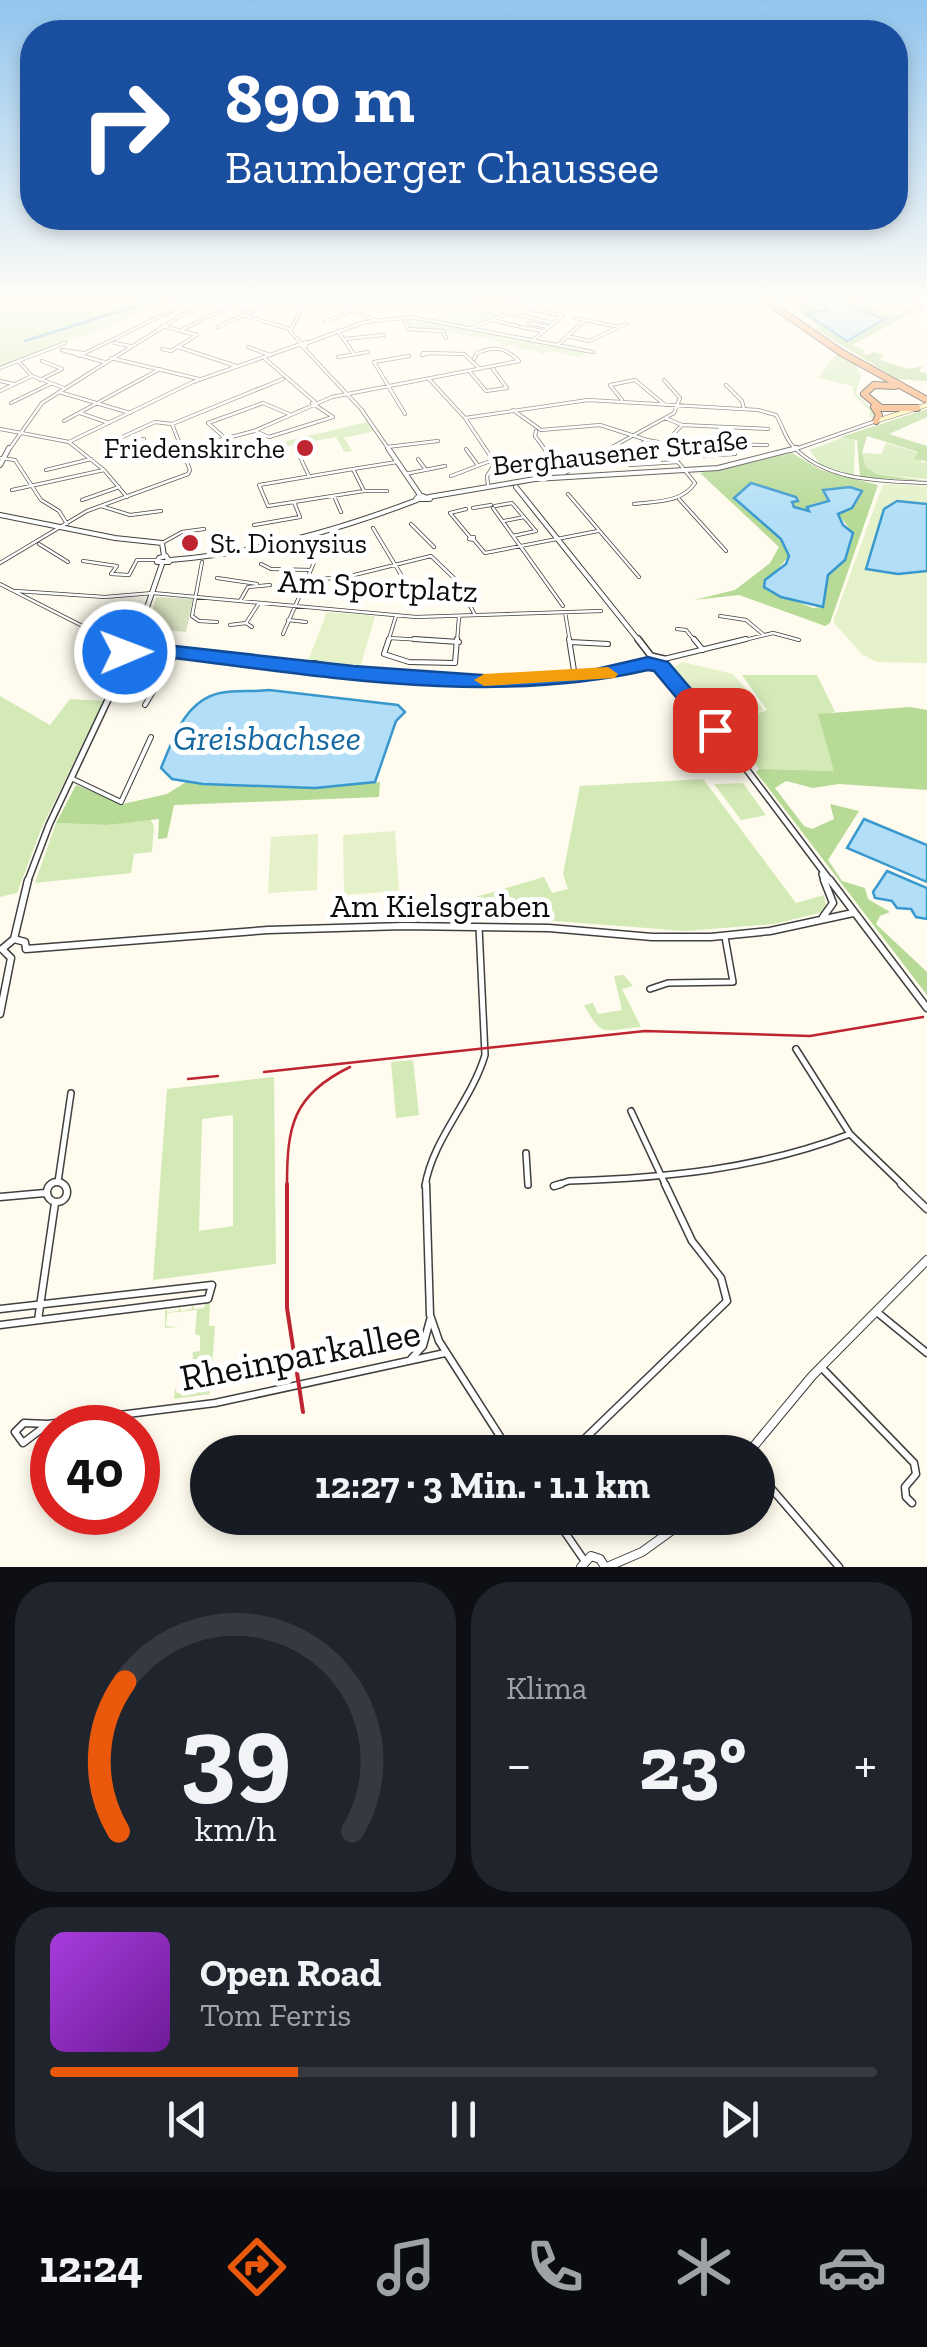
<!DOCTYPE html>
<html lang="de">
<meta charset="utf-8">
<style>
body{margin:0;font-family:"Zilla Slab",serif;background:#20242c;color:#f1f3f6;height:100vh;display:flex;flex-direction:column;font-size:38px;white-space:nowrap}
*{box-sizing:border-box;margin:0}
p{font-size:32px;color:#9ea1a6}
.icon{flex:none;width:55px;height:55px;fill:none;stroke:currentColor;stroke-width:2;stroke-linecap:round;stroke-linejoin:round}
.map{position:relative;height:1567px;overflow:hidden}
.drawer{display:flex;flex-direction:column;gap:15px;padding:15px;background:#0d0f14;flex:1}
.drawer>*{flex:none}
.banner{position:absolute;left:20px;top:20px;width:888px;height:210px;border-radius:40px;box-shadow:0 5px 15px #0003;background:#1a4fa0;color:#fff;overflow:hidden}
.speed{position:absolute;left:30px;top:1405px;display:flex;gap:20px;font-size:50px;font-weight:700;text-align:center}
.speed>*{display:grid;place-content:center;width:130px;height:130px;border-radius:50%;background:#171b24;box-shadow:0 5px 15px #0003;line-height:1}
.speed .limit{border:15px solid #d22;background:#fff;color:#111}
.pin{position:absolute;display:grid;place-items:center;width:85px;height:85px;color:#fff;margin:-42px;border-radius:20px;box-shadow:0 5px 15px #0006}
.me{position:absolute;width:110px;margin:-55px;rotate:89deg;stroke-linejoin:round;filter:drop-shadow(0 0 8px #0008)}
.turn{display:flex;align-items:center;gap:35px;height:210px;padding:0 40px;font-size:45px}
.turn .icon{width:130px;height:130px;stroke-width:2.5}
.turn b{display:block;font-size:70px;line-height:85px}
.big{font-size:75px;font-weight:800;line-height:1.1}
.drawer .widget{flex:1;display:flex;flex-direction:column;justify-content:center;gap:15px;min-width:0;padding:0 35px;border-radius:40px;background:#20242c}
.drawer .dial{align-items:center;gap:0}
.dial svg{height:260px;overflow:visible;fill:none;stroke:#363941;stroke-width:7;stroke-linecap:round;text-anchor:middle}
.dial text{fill:#f1f3f6;stroke:none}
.song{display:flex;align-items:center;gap:30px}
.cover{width:120px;height:120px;border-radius:15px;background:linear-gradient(135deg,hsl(280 70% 55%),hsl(280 70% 35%))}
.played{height:10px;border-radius:5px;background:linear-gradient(90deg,#ea580c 30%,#363941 30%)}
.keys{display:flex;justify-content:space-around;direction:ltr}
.heat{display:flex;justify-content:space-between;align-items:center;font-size:55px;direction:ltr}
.drawer .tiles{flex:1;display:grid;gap:15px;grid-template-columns:1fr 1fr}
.widget:last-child{grid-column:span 2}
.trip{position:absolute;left:190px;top:1435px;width:585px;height:100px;border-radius:50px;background:#171b24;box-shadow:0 5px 15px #0003;font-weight:800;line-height:100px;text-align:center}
.tab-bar{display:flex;height:160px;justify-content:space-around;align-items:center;background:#090b0e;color:#9ea1a6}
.tab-bar .icon{width:70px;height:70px}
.tab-bar .on{color:#ea580c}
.tab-bar b{font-size:45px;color:#f1f3f6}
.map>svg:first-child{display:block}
.green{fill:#d3eab7;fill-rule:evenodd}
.forest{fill:#b7da96;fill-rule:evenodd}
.cemetery{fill:#d7e1bf}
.pitch{fill:#e4f1c9}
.water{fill:#b2dff7;stroke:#3998ce;stroke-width:2.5}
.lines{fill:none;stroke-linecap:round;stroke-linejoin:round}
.stream{stroke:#3998ce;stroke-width:2.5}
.minor-far3-casing{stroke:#404040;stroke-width:4}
.minor-far2-casing{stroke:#404040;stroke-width:6}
.minor-far1-casing{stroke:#404040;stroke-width:8}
.minor-casing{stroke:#404040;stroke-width:9}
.tertiary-far4-casing{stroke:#404040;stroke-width:4}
.tertiary-far3-casing{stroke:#404040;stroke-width:6}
.tertiary-far2-casing{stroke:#404040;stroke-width:8}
.tertiary-far1-casing{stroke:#404040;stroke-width:9}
.tertiary-casing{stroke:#404040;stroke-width:10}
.secondary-casing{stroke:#2f2f2f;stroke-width:5}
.motorway-casing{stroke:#1e1e1e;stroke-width:8}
.minor-far3{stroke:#fff;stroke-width:2.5}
.minor-far2{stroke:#fff;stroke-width:4}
.minor-far1{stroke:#fff;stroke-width:5}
.minor{stroke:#fff;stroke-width:6}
.tertiary-far4{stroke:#fff;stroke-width:2.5}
.tertiary-far3{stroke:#fff;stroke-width:4}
.tertiary-far2{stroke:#fff;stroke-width:5}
.tertiary-far1{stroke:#fff;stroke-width:6}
.tertiary{stroke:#fff;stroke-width:8}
.secondary{stroke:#fff2a9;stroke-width:4}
.motorway{stroke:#f59956;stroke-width:6}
.rail-far1{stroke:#bf2431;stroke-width:2.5}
.rail{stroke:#bf2431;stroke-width:4}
.route{fill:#1a73e8;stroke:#114b97;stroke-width:2.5}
.slow{fill:#f59e0b}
.poi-dot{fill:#bf2431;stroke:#fff;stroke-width:4}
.labels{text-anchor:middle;stroke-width:10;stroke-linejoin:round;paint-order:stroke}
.far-poi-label{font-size:28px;fill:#0d0d0d;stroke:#fff;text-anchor:end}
.far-street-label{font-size:28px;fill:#0d0d0d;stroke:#fff}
.street-label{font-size:32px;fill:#0d0d0d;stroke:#fff}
.water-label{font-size:35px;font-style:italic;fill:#1669a0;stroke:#fff}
.near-street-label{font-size:38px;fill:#0d0d0d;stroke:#fff}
</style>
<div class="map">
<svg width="927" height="1567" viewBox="0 0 927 1567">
<rect width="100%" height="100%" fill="#fffbee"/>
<path class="green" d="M 0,298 L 181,298 L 0,368 Z
M 755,298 L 854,363 L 861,375 L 856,393 L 876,413 L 873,417 L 869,418 L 870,410 L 854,395 L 853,386 L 818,378 L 837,353 Z
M 409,318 L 586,351 L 580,357 L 549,351 L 542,355 L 535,350 L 514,348 L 518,345 L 500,346 L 502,342 L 430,328 L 439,333 L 420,326 L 408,327 L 405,319 Z
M 367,422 L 374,431 L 344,438 L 352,451 L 344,452 L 336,437 L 273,449 L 275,457 L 250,461 L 244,451 Z
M 844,437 L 855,439 L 854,476 L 821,465 L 809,450 Z
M 886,443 L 919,453 L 922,463 L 927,461 L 927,479 L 876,474 L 866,467 L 862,453 L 881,454 Z
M 742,675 L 817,675 L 835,712 L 819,715 L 835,771 L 759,769 L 725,725 L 767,710 Z
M 0,696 L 50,725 L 70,699 L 104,701 L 42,827 L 17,893 L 0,897 Z
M 703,779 L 796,903 L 824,895 L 826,907 L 823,912 L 774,924 L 686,931 L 541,920 L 327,920 L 329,913 L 417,914 L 544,877 L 552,893 L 568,889 L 563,874 L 580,786 Z
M 743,783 L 766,815 L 741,820 L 714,784 Z
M 150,819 L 154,826 L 152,852 L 134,854 L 131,873 L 35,883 L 56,823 L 107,825 Z
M 624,975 L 633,986 L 622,989 L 641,1027 C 603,1030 603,1039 584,1005 L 593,1003 L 598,1014 L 622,1010 L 614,976 Z
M 413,1060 L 419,1115 L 396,1118 L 391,1062 Z
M 274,1077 L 276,1264 L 153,1280 L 167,1089 ZM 233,1115 L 233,1226 L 199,1231 L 202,1119 Z
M 210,1302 L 209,1326 L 215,1326 L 210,1394 L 174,1399 L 175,1388 L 177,1393 L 193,1391 L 194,1372 L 189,1372 L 188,1378 L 184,1378 L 184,1374 L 192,1369 L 193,1352 L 200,1351 L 200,1336 L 195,1334 L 197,1310 L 167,1313 L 166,1326 L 178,1327 L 165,1328 L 165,1309 L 168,1312 L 178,1311 L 180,1306 L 181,1311 L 191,1309 L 194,1304 L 194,1309 L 204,1308 L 205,1303 Z"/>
<path class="forest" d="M 781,298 L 825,306 L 826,310 L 806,314 C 837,337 843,346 877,325 L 879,314 L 823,298 L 843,298 L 898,315 L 923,303 L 911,298 L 927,301 L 921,309 L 852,345 L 866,351 L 863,353 L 867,355 L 874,352 L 884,355 L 880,360 L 908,369 L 923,366 L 919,371 L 927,374 L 927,381 L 897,379 L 815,329 L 819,327 Z
M 927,409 L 927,417 L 889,434 L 927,446 L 927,461 L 914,459 L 918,452 L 867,436 L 862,453 L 866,467 L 876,474 L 927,481 L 860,477 L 857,440 L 841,437 Z
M 792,453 L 821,470 L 878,485 L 830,623 L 825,626 L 739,595 L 694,600 L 735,590 L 770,563 L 779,547 L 700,473 ZM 756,484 L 769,492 L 796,497 L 798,501 L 791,502 L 794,507 L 815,512 L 813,504 L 830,500 L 824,490 L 850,487 L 861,491 L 846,511 L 838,514 L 853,533 L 845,560 L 828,576 L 823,607 L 813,608 L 767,590 L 771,577 L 789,556 L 781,539 L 739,504 L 744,488 Z
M 910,707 L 927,710 L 927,790 L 839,784 L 813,788 L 786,781 L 775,788 L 804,826 L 812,829 L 834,819 L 830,804 L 859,811 L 828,860 L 842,881 L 865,888 L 868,899 L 890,912 L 880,916 L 876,924 L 927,972 L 927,995 L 756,772 L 759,769 L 834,771 L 818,714 Z
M 186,782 L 316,788 L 380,782 L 379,797 L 174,805 L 167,838 L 158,839 L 159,819 L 107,825 L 56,823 L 76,785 L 123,804 L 167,794 Z"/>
<path class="cemetery" d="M 156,597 L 193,599 L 186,632 L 147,628 Z"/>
<path class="pitch" d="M 485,298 L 523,303 L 470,327 L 432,319 Z
M 883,484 L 927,486 L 927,663 L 877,662 L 863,655 L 833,622 Z
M 327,612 L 375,616 L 360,668 L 308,661 Z
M 682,662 L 733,674 L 764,710 L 717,723 L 673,668 Z
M 395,831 L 399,891 L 344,895 L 343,835 Z
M 318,834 L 317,890 L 268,893 L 271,837 Z"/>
<path class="water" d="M 789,298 L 836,300 L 885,319 L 847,341 L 806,314 L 826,310 L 825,306 Z
M 751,483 L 796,497 L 798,501 L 792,502 L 794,507 L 809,511 L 807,507 L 829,501 L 823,490 L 850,487 L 862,491 L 852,508 L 838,514 L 843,525 L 853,533 L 845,560 L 828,575 L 823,607 L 781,597 L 764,587 L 765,580 L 786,564 L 789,556 L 781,539 L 734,498 Z
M 897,501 L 927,504 L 927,571 L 898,574 L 866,569 L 884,509 Z
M 269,690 L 398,705 L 405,712 L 396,721 L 375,782 L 315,788 L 203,784 L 172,779 L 161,768 C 173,740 184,701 220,693 C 235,690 253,692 269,690 Z
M 864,819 L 927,845 L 927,882 L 847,848 Z
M 887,871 L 927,888 L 927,919 L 916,917 L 911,909 L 897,908 L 892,901 L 875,898 L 873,892 Z"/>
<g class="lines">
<path class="stream" d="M 25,341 L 161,298"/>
<g class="minor-far3-casing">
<path id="minor-far3" d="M 326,301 L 376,320
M 232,304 L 249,313
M 509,313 L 553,323
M 243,315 L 290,329
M 575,318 L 619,327
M 404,319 L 408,329 L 443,331 L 446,338
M 493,320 L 517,326
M 325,322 L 351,311
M 528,323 L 548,327
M 162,326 L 197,335 L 171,351 L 162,349
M 218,327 L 263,306
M 520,327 L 543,331
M 472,328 L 523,307 L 563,316
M 181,330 L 238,302
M 338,331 L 353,353
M 567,336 L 589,341 L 626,324
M 345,339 L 384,335
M 533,340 L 563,316
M 115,343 L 130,346
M 307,343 L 365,322 L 411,317 L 593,352
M 558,345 L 584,321
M 178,347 L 236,366
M 248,347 L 270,355
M 83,353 L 62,350 L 104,362
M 423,353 L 427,354 L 422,355 Z
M 426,353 L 464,354 L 480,369
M 79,356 L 171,311
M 263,357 L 315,402
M 338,357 L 368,352
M 111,358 L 199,379
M 18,361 L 32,376 L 64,388
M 0,368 L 65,343
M 493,369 L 507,388
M 470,372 L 486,391 L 507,388
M 429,379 L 465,418 L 495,463 L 487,476 L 488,485
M 40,380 L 62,369 L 42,361
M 0,381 L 13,384
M 726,385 L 742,401 L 744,409
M 0,391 L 32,376
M 59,392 L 130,413
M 622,400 L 610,385 L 635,380 L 665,405
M 11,403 L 50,384
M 513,410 L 541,430 L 600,425 L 647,440 L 626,455
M 80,413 L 109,423
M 405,414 L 374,362 L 409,356
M 465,418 L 588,400 L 758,410 L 776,415 C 782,424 784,435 791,444 C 824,482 881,481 927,483
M 665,418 L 682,425 L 768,429
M 64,421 L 160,369
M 172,424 L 155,422 L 118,439 L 144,460 L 254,431 L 332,397 L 519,361 C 505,347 495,346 477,353 L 474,359
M 0,429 L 69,442 L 104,470 L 127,497
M 255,431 L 269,437 L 333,417 L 312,403
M 536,431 L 535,436 L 549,455 L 554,454 L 545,449
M 226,439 L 208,423 L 263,403 L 289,414
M 669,439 L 682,425
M 647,440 L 658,442
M 69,442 L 193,382 L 298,345
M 124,444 L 144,439
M 703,444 L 767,445
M 387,447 L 438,441
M 466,449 L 477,464
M 635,450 L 646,449 L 648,455
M 133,453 L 147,449
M 299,455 L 309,476
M 0,458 L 15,460 L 41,500 L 59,511 L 67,524
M 418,459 L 426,470
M 630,465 L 678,462
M 353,469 L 364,491 L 268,506 L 259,485 Z
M 353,469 L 397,462
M 46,470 L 91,459
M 405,474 L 445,466
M 522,475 L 565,473 L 674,413 L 680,398 L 664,380
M 451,476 L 493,460
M 12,490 L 104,470
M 364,491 L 387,491
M 568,494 L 639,577
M 334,496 L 341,512
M 679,499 L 726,551
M 82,500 L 119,487
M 634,504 C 656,501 682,503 695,483 L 674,457 L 735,454 L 731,444
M 101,506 L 130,515 L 161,511
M 495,506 L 512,503 L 535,530
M 473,508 L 491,505
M 493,508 L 563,606
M 466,509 L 450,513 L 470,537
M 504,521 L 524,517
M 411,524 L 434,547
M 254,525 L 300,517 L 294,502
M 373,528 L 415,598
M 513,536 L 536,531
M 471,537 L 474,537 L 474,540 L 469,539 Z
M 474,540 L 485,553 L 598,531
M 162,543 L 182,532 L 204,529
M 39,544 L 68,562
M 431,556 L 457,581 L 475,615
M 83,561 L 117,566 L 111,574 L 129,575 L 137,560 L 157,560
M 202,562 L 192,616 L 199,621 L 217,622
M 0,563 L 87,511 L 188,474 L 190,470 L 172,424 L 283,379
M 261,564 L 271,569 L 311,570
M 217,578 L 257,584
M 308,579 L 342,578 L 431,556
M 0,584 L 114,642
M 16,591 L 105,597 L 153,593
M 153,593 L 416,617 L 601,611
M 240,601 L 248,587 L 270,585
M 565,612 L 570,642
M 720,616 L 746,620 L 764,635
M 288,620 L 306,622
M 246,623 L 259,603
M 230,625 L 246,623 L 252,627
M 677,629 L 686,630 L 696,642
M 283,634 L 316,558
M 389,638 L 458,642
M 388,642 L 396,616
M 457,642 L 459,617
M 736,642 L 773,633 L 799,640"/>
</g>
<g class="minor-far2-casing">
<path id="minor-far2" d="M 109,639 L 122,646
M 389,639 L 384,654 L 409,662 L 455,663 L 457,639
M 414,639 L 459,642
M 569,639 L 575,677
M 694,639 L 703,650
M 570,642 L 608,644
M 139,648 C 308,668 476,698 645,664
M 664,659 L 746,639
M 305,665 L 314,663 L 358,672
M 145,705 L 177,652
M 73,779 L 121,802 L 151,737"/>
</g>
<g class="minor-far1-casing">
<path id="minor-far1" d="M 650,989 L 668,983 L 733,982 L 725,937
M 796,1049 L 850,1134 L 904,1186
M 631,1111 L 666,1186
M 526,1153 L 528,1185
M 58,1182 L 71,1093
M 425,1186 C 433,1138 471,1102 485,1055 L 479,927
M 554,1186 L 569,1181 C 667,1178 758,1169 850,1134"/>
</g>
<g class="minor-casing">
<path id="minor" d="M47 1192a10 10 0 1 1 20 0a10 10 0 1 1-20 0Z
M 426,1184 L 430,1315 L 439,1341 L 510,1452
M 901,1184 L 927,1209
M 554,1186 L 561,1184
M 0,1197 L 45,1193
M 0,1309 L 212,1285 L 208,1299 L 0,1325
M 878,1313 L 927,1353
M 38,1320 L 55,1203
M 411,1359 L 423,1346 L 430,1320
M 823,1369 L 914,1463 L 916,1474 L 905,1487 L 906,1497 L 912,1503
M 24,1423 L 48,1424 L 23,1443 L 15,1432 Z
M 48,1424 L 215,1403 L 445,1353
M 571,1452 L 727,1301 L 721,1278 L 692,1241 L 665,1184
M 758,1473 L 839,1567
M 555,1518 L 584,1560"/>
</g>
<g class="tertiary-far4-casing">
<path id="tertiary-far4" d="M 287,298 L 302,308 L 290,331 L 301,343
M 306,342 L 306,346 L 298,345 Z
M 302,346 L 361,409 L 390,451
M 8,451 L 42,403 L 209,298
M 790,451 L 876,421"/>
</g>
<g class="tertiary-far3-casing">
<path id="tertiary-far3" d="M 388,448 L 420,495
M 0,465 L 9,448
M 516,487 L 640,642
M 420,495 L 430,499 L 416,499 Z
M 429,497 L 535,479 L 718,468 L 797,448
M 0,515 L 115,538 L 162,543 L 164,556
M 166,556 L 169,562 L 157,562 L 159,558 Z
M 170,560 C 257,553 336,531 417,500
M 135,642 L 162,564"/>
</g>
<g class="tertiary-far2-casing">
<path id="tertiary-far2" d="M 638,639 L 651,656
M 122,646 L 135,642
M 651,656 L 664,659 L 660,667
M 651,656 L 647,663 L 660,667
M 660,667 L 732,750 L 832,883
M 822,874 L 825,883
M 27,883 L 49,825 L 130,653 L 139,647 L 136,639"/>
</g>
<g class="tertiary-far1-casing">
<path id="tertiary-far1" d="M 830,880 L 927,1008
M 823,917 L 833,903 L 824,880
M 14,939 L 28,880
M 14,939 L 25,942 L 26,949
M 26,949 L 268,930 L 404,926 L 549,928 L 652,937 L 711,937 L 770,931 L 853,913
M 11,958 L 2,949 L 14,939
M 0,1014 L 11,958"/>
</g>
<g class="tertiary-casing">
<path id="tertiary" d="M 749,1452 L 812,1376 L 927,1260
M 581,1567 L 591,1556 L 600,1559 L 605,1567
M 607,1567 L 642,1552 L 689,1518"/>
</g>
<g class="secondary-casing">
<path id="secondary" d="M 876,421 L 927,405"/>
</g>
<g class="motorway-casing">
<path id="motorway" d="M 762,298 L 842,353 L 927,400
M 895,386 L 874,385 L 864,394 L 881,408 L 917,408
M 874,407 L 879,415 L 876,421"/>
</g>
<use href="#minor-far3" class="minor-far3"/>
<use href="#minor-far2" class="minor-far2"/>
<use href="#minor-far1" class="minor-far1"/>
<use href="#minor" class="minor"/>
<use href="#tertiary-far4" class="tertiary-far4"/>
<use href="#tertiary-far3" class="tertiary-far3"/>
<use href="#tertiary-far2" class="tertiary-far2"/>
<use href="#tertiary-far1" class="tertiary-far1"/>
<use href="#tertiary" class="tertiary"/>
<use href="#secondary" class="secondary"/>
<use href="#motorway" class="motorway"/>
<path class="rail-far1" d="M 264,1072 L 645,1031 L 810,1036 L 923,1017
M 188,1079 L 218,1076
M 287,1186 C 287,1127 292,1095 350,1067"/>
<path class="rail" d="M 287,1184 L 287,1308 L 303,1412"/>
</g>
<linearGradient id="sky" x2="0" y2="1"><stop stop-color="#92c5ee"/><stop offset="0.58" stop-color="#fffdf7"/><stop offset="1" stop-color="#fffdf7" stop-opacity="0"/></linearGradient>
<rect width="927" height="517" fill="url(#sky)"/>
<path class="route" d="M 139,642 L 353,666 L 496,676 L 588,671 L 648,657 L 668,662 L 726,730 L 715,737 L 708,735 L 654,671 L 648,670 C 482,708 307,673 140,654 L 125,658 L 115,652 Z"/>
<path class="slow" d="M 608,667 L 618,674 L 615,678 L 484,686 L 474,680 L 484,674 Z"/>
<g class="poi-dot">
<circle cx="305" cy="448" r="10"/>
<circle cx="190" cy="543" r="10"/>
</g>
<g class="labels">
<g class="far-poi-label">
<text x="285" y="458">Friedenskirche</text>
<text x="210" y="553" text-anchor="start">St. Dionysius</text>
</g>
<g class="far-street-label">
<text transform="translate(620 452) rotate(-6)" y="10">Berghausener Straße</text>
</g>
<g class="street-label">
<text transform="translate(378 586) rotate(3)" y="11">Am Sportplatz</text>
<text x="440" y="917">Am Kielsgraben</text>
</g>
<g class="water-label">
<text x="267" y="750">Greisbachsee</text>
</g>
<g class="near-street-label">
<text transform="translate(300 1355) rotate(-11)" y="13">Rheinparkallee</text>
</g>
</g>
</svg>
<div class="speed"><div class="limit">40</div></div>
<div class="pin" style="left:715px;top:730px;background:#d93025"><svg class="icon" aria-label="arrive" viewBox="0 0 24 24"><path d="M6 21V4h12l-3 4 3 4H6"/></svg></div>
<svg class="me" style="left:125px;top:652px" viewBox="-20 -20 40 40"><circle r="17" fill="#1a73e8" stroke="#fff" stroke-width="3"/><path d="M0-11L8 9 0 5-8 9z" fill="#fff"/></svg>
<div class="trip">12:27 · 3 Min. · 1.1 km</div>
<div class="banner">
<div class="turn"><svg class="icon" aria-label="right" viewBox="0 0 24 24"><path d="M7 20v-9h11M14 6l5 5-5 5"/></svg><div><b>890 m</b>Baumberger Chaussee</div></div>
</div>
</div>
<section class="drawer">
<div class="tiles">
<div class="widget dial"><svg viewBox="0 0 100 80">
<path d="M14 69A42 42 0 1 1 86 69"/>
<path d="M14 69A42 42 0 0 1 16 23" stroke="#ea580c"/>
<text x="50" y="56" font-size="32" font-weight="700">39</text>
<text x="50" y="72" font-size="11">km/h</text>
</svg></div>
<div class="widget"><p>Klima</p>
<div class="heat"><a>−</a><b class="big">23°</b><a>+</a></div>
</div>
<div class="widget">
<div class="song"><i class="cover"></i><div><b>Open Road</b><p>Tom Ferris</p></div></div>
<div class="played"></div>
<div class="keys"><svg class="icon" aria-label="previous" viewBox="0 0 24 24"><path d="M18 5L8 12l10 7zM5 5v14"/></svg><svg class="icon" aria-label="pause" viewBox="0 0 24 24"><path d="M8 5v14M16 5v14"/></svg><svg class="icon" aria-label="next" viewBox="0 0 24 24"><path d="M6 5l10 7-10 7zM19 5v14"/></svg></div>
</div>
</div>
</section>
<nav class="tab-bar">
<b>12:24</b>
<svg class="icon on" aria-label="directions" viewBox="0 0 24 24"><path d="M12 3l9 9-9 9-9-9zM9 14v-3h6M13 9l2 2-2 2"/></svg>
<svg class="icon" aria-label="music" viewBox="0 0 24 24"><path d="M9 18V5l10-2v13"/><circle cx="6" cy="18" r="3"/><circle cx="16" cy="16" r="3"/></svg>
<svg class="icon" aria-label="phone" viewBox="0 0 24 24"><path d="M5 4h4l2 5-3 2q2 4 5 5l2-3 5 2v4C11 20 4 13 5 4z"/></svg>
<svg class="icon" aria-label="climate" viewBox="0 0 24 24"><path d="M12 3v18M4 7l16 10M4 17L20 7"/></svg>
<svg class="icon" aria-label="car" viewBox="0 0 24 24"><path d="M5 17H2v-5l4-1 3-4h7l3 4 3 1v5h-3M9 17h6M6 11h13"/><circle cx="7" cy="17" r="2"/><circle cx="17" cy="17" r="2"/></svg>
</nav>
